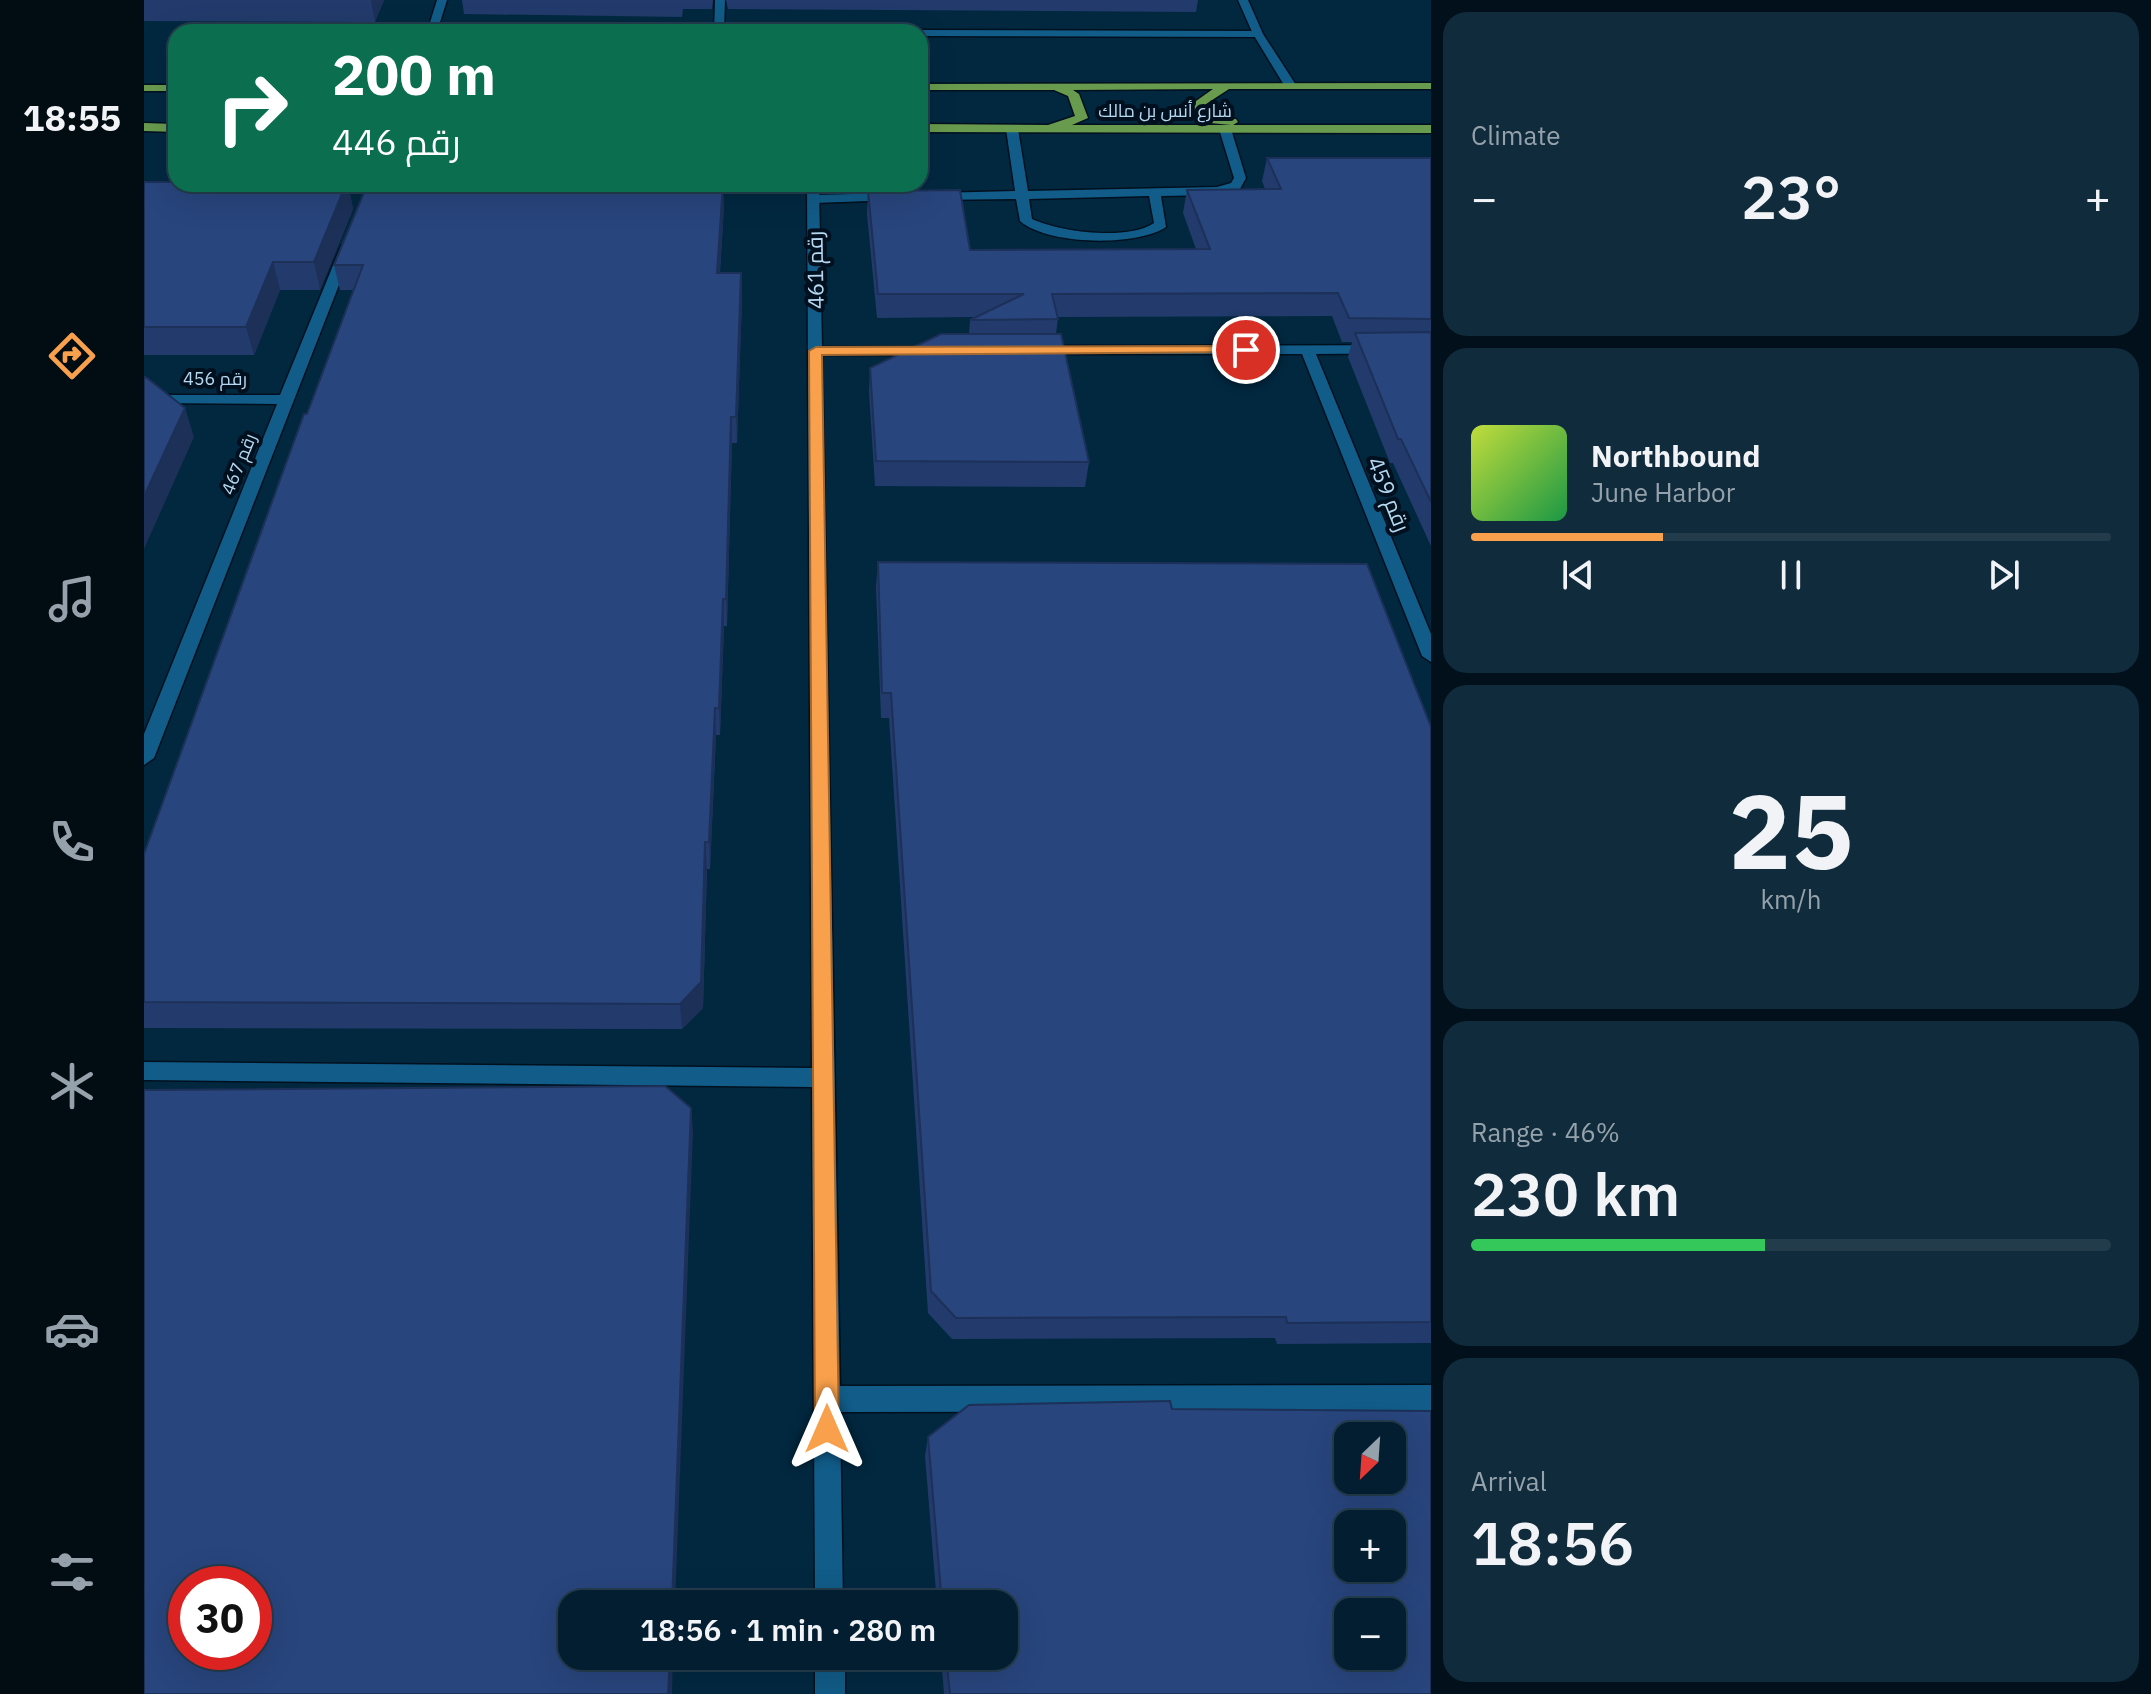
<!DOCTYPE html>
<meta charset="utf-8">
<style>
body{margin:0;font-family:"IBM Plex Sans",Cairo,sans-serif;background:#102b3c;color:#f1f3f6;height:100vh;display:flex;flex-direction:column;font-size:30px;white-space:nowrap}
*{box-sizing:border-box;margin:0}
p{font-size:26px;color:#96a2ab}
.icon{flex:none;width:44px;height:44px;fill:none;stroke:currentColor;stroke-width:2;stroke-linecap:round;stroke-linejoin:round}
.map{position:relative;flex:1;overflow:hidden}
.side{display:flex;flex-direction:column;gap:12px;padding:12px;background:#01101a;width:720px}
.side>*{flex:none}
.banner{position:absolute;left:24px;top:24px;width:760px;height:168px;border-radius:24px;box-shadow:0 8px 32px #0002,0 0 0 2px #233c4c;background:#0b6e4f;color:#fff;overflow:hidden}
.needle{width:52px;rotate:205deg}
.fabs{position:absolute;left:1190px;top:1422px;display:grid;gap:16px}
.fabs a{display:grid;place-items:center;width:72px;height:72px;border-radius:16px;background:#021e30;box-shadow:0 8px 32px #0002,0 0 0 2px #233c4c;font-size:40px}
.speed{position:absolute;left:24px;top:1566px;display:flex;gap:16px;font-size:40px;font-weight:700;text-align:center}
.speed>*{display:grid;place-content:center;width:104px;height:104px;border-radius:50%;background:#021e30;box-shadow:0 8px 32px #0002,0 0 0 2px #233c4c;line-height:1}
.speed .limit{border:12px solid #d22;background:#fff;color:#111}
.pin{position:absolute;display:grid;place-items:center;width:68px;height:68px;color:#fff;margin:-34px;border:4px solid #fff;border-radius:50%;box-shadow:0 2px 8px #0007}
.me{position:absolute;width:88px;margin:-44px;rotate:0deg;stroke-linejoin:round;filter:drop-shadow(0 0 6px #0008)}
.turn{display:flex;align-items:center;gap:28px;height:168px;padding:0 32px;font-size:36px}
.turn .icon{width:104px;height:104px;stroke-width:2.5}
.turn b{display:block;font-size:56px;line-height:68px}
.big{font-size:60px;font-weight:600;line-height:1.1}
.side .widget{flex:1;display:flex;flex-direction:column;justify-content:center;gap:12px;min-width:0;padding:0 28px;border-radius:24px;background:#102b3c}
.side .dial{align-items:center;gap:0}
.dial b{font-size:104px;line-height:1}
.song{display:flex;align-items:center;gap:24px}
.cover{width:96px;height:96px;border-radius:12px;background:linear-gradient(135deg,hsl(70 70% 55%),hsl(140 70% 35%))}
.played{height:8px;border-radius:4px;background:linear-gradient(90deg,#f8a04b 30%,#233c4c 30%)}
.keys{display:flex;justify-content:space-around;direction:ltr}
.heat{display:flex;justify-content:space-between;align-items:center;font-size:44px;direction:ltr}
.charge{height:12px;border-radius:6px;background:linear-gradient(90deg,#34c759 46%,#233c4c 0)}
.trip{position:absolute;left:414px;top:1590px;width:460px;height:80px;border-radius:24px;background:#021e30;box-shadow:0 8px 32px #0002,0 0 0 2px #233c4c;font-weight:600;line-height:80px;text-align:center}
main{display:flex;flex:1;min-height:0}
.dock{display:flex;flex-direction:column;width:144px;justify-content:space-around;align-items:center;background:#010c13;color:#96a2ab}
.dock .icon{width:56px;height:56px}
.dock .selected{color:#f8a04b}
.dock b{font-size:36px;color:#f1f3f6}
.map>svg:first-child{display:block}
.lines{fill:none;stroke-linecap:round;stroke-linejoin:round}
.service-casing{stroke:#00101e;stroke-width:3}
.minor-casing{stroke:#00101e;stroke-width:3}
.primary-casing{stroke:#00101e;stroke-width:3}
.service{fill:#115c88;fill-rule:evenodd}
.minor{fill:#115c88;fill-rule:evenodd}
.primary{fill:#699b4e;fill-rule:evenodd}
.wall{fill:#223b6c}
.shaded-wall{fill:#1c3058}
.building{fill:#28457d;stroke:#1c3058;stroke-width:2;fill-rule:evenodd}
.route{fill:#f8a04b;stroke:#a16831;stroke-width:2}
.labels{text-anchor:middle;stroke-width:8;stroke-linejoin:round;paint-order:stroke}
.far-street-label{font-size:18px;fill:#b7d8f1;stroke:#00101e}
.street-label{font-size:22px;fill:#b7d8f1;stroke:#00101e}
</style>
<main>
<nav class="dock">
<b>18:55</b>
<svg class="icon selected" aria-label="directions" viewBox="0 0 24 24"><path d="M12 3l9 9-9 9-9-9zM9 14v-3h6M13 9l2 2-2 2"/></svg>
<svg class="icon" aria-label="music" viewBox="0 0 24 24"><path d="M9 18V5l10-2v13"/><circle cx="6" cy="18" r="3"/><circle cx="16" cy="16" r="3"/></svg>
<svg class="icon" aria-label="phone" viewBox="0 0 24 24"><path d="M5 4h4l2 5-3 2q2 4 5 5l2-3 5 2v4C11 20 4 13 5 4z"/></svg>
<svg class="icon" aria-label="climate" viewBox="0 0 24 24"><path d="M12 3v18M4 7l16 10M4 17L20 7"/></svg>
<svg class="icon" aria-label="car" viewBox="0 0 24 24"><path d="M5 17H2v-5l4-1 3-4h7l3 4 3 1v5h-3M9 17h6M6 11h13"/><circle cx="7" cy="17" r="2"/><circle cx="17" cy="17" r="2"/></svg>
<svg class="icon" aria-label="filters" viewBox="0 0 24 24"><path d="M4 7h16M4 17h16"/><circle cx="9" cy="7" r="2"/><circle cx="15" cy="17" r="2"/></svg>
</nav>
<div class="map">
<svg width="1287" height="1694" viewBox="0 0 1287 1694">
<rect width="100%" height="100%" fill="#022840"/>
<g class="lines">
<g class="service-casing">
<path id="service" d="M 776,30 L 1114,31 L 1119,34 L 1114,37 L 776,36 L 776,32 L 771,32 Z
M 868,125 L 874,129 L 884,191 L 1073,187 L 1087,183 L 1090,178 L 1075,129 L 1081,125 L 1087,129 L 1102,178 L 1096,189 L 1073,195 L 1017,196 L 1022,227 C 992,247 903,245 876,221 L 872,199 L 788,200 L 788,194 L 792,193 L 871,191 L 862,129 ZM 1005,196 L 1010,223 C 983,241 917,232 888,219 L 885,199 Z
M 748,193 L 752,194 L 752,200 L 670,203 L 664,199 L 670,195 Z"/>
</g>
<g class="minor-casing">
<path id="minor" d="M 293,0 L 303,0 L 293,32 L 283,32 Z
M 571,0 L 581,0 L 580,32 L 570,32 Z
M 1094,0 L 1104,0 L 1119,34 L 1152,85 L 1150,87 L 1140,85 L 1109,34 Z
M 663,184 L 675,184 L 678,347 L 788,347 L 795,351 L 788,355 L 678,355 L 696,1386 L 1287,1385 L 1287,1411 L 696,1412 L 699,1604 L 671,1604 L 668,1087 L 0,1080 L 0,1062 L 668,1068 Z
M 197,246 L 209,249 L 10,758 L 0,765 L 0,734 L 133,404 L 0,403 L 0,395 L 136,395 Z
M 1287,345 L 1287,353 L 1172,354 L 1287,634 L 1287,662 L 1278,656 L 1158,354 L 896,354 L 889,350 L 896,346 Z
M 671,1656 L 701,1656 L 701,1694 L 671,1694 Z"/>
</g>
<g class="primary-casing">
<path id="primary" d="M 1287,83 L 1287,89 L 1085,89 L 1059,106 L 1073,117 L 1092,119 L 1094,122 L 1089,125 L 1287,125 L 1287,133 L 776,132 L 776,124 L 904,125 L 931,116 L 924,96 L 910,90 L 776,90 L 776,84 ZM 1069,89 L 1045,106 L 1066,123 L 1087,125 L 928,125 L 944,118 L 935,94 L 929,90 Z
M 0,85 L 32,85 L 32,91 L 0,91 Z
M 0,123 L 32,124 L 32,132 L 0,131 Z"/>
</g>
<use href="#service" class="service"/>
<use href="#minor" class="minor"/>
<use href="#primary" class="primary"/>
</g>
<path class="wall" d="M 0,0 L 240,0 L 231,22 L 0,21 Z
M 318,0 L 569,0 L 568,9 L 539,9 L 538,17 L 320,14 Z
M 582,0 L 1054,0 L 1052,12 L 584,9 Z
M 1123,158 L 1287,158 L 1287,546 L 1249,463 L 1246,463 L 1204,357 L 1208,342 L 1198,342 L 1188,316 L 914,317 L 912,334 L 945,462 L 941,487 L 731,486 L 725,392 L 726,368 L 825,334 L 826,320 L 830,317 L 733,318 L 723,214 L 724,191 L 826,250 L 1052,249 L 1039,213 L 1043,190 L 1121,189 L 1118,181 Z
M 0,182 L 32,184 L 204,184 L 209,209 L 176,290 L 136,290 L 110,355 L 0,355 Z
M 580,206 L 576,273 L 597,273 L 598,298 L 593,443 L 588,443 L 583,626 L 580,626 L 576,735 L 572,735 L 566,869 L 563,869 L 559,1008 L 538,1029 L 0,1028 L 0,854 L 210,290 L 196,290 L 190,265 Z
M 734,562 L 1287,727 L 1287,1343 L 1133,1344 L 1131,1338 L 808,1339 L 784,1313 L 745,718 L 737,718 L 732,587 Z
M 1028,1409 L 1287,1694 L 800,1694 L 797,1656 L 860,1656 L 860,1604 L 793,1604 L 781,1456 L 784,1437 Z"/>
<path class="shaded-wall" d="M 227,0 L 240,0 L 231,22 Z
M 202,184 L 204,184 L 209,209 L 176,290 L 170,262 Z
M 579,184 L 580,206 L 574,298 L 573,273 Z
M 129,262 L 136,290 L 110,355 L 102,327 Z
M 597,273 L 598,298 L 593,443 L 592,417 Z
M 41,408 L 50,437 L 0,549 L 0,496 Z
M 587,417 L 588,443 L 583,626 L 582,599 Z
M 579,599 L 580,626 L 576,735 L 575,708 Z
M 571,708 L 572,735 L 566,869 L 565,842 Z
M 561,842 L 563,869 L 559,1008 L 538,1029 L 536,1004 Z
M 547,1108 L 549,1131 L 531,1604 L 528,1604 Z
M 526,1656 L 529,1656 L 528,1694 L 524,1694 Z"/>
<path class="building" d="M 1123,158 L 1287,158 L 1287,319 L 1205,318 L 1194,293 L 908,294 L 914,319 L 826,320 L 880,294 L 734,294 L 724,191 L 816,190 L 826,250 L 1066,249 L 1043,190 L 1137,189 Z
M 0,182 L 32,182 L 32,184 L 202,184 L 170,262 L 129,262 L 102,327 L 0,327 Z
M 236,184 L 579,184 L 573,273 L 597,273 L 592,417 L 587,417 L 582,599 L 579,599 L 575,708 L 571,708 L 565,842 L 561,842 L 557,982 L 536,1004 L 0,1002 L 0,854 L 160,414 L 163,414 L 219,265 L 190,265 L 223,185 Z
M 1287,332 L 1287,502 L 1257,439 L 1254,439 L 1211,333 Z
M 797,334 L 917,334 L 945,462 L 732,461 L 726,368 Z
M 0,377 L 3,378 L 41,408 L 0,496 Z
M 734,562 L 1223,564 L 1287,727 L 1287,1322 L 1143,1323 L 1142,1317 L 812,1318 L 787,1291 L 747,693 L 738,693 Z
M 521,1086 L 547,1108 L 528,1604 L 428,1604 L 428,1656 L 526,1656 L 524,1694 L 0,1694 L 0,1090 ZM 42,1584 L 110,1584 L 110,1652 L 42,1652 Z
M 1026,1401 L 1028,1409 L 1287,1411 L 1287,1694 L 806,1694 L 802,1656 L 860,1656 L 860,1604 L 798,1604 L 784,1437 L 825,1405 ZM 1204,1436 L 1248,1436 L 1248,1480 L 1204,1480 ZM 1204,1524 L 1248,1524 L 1248,1568 L 1204,1568 ZM 1204,1612 L 1248,1612 L 1248,1656 L 1204,1656 Z"/>
<path class="route" d="M 1102,346 L 1108,350 L 1106,352 L 678,355 L 695,1429 L 692,1437 L 683,1440 L 675,1437 L 671,1429 L 665,351 L 672,347 Z"/>
<g class="labels">
<g class="far-street-label">
<text x="1021" y="117">شارع أنس بن مالك</text>
<text x="71" y="385">رقم 456</text>
<text transform="translate(95 464) rotate(-68)" y="6">رقم 467</text>
</g>
<g class="street-label">
<text transform="translate(671 270) rotate(-91)" y="8">رقم 461</text>
<text transform="translate(1245 494) rotate(68)" y="8">رقم 459</text>
</g>
</g>
</svg>
<div class="fabs">
<a><svg class="needle" viewBox="-14 -14 28 28"><path d="M0-13l5 13h-10z" fill="#e53935"/><path d="M0 13l5-13h-10z" fill="#96a2ab"/></svg></a>
<a>+</a>
<a>−</a>
</div>
<div class="speed"><div class="limit">30</div></div>
<div class="pin" style="left:1102px;top:350px;background:#d93025"><svg class="icon" aria-label="arrive" viewBox="0 0 24 24"><path d="M6 21V4h12l-3 4 3 4H6"/></svg></div>
<svg class="me" style="left:683px;top:1429px" viewBox="-20 -20 40 40"><path d="M0-17L14 15 0 8-14 15z" fill="#f8a04b" stroke="#fff" stroke-width="4"/></svg>
<div class="trip">18:56 · 1 min · 280 m</div>
<div class="banner">
<div class="turn"><svg class="icon" aria-label="right" viewBox="0 0 24 24"><path d="M7 20v-9h11M14 6l5 5-5 5"/></svg><div><b>200 m</b>رقم 446</div></div>
</div>
</div>
<section class="side">
<div class="widget"><p>Climate</p>
<div class="heat"><a>−</a><b class="big">23°</b><a>+</a></div>
</div>
<div class="widget">
<div class="song"><i class="cover"></i><div><b>Northbound</b><p>June Harbor</p></div></div>
<div class="played"></div>
<div class="keys"><svg class="icon" aria-label="previous" viewBox="0 0 24 24"><path d="M18 5L8 12l10 7zM5 5v14"/></svg><svg class="icon" aria-label="pause" viewBox="0 0 24 24"><path d="M8 5v14M16 5v14"/></svg><svg class="icon" aria-label="next" viewBox="0 0 24 24"><path d="M6 5l10 7-10 7zM19 5v14"/></svg></div>
</div>
<div class="widget dial"><b>25</b><p>km/h</p></div>
<div class="widget"><p>Range · 46%</p><b class="big">230 km</b><div class="charge"></div></div>
<div class="widget"><p>Arrival</p><b class="big">18:56</b></div>
</section>
</main>
